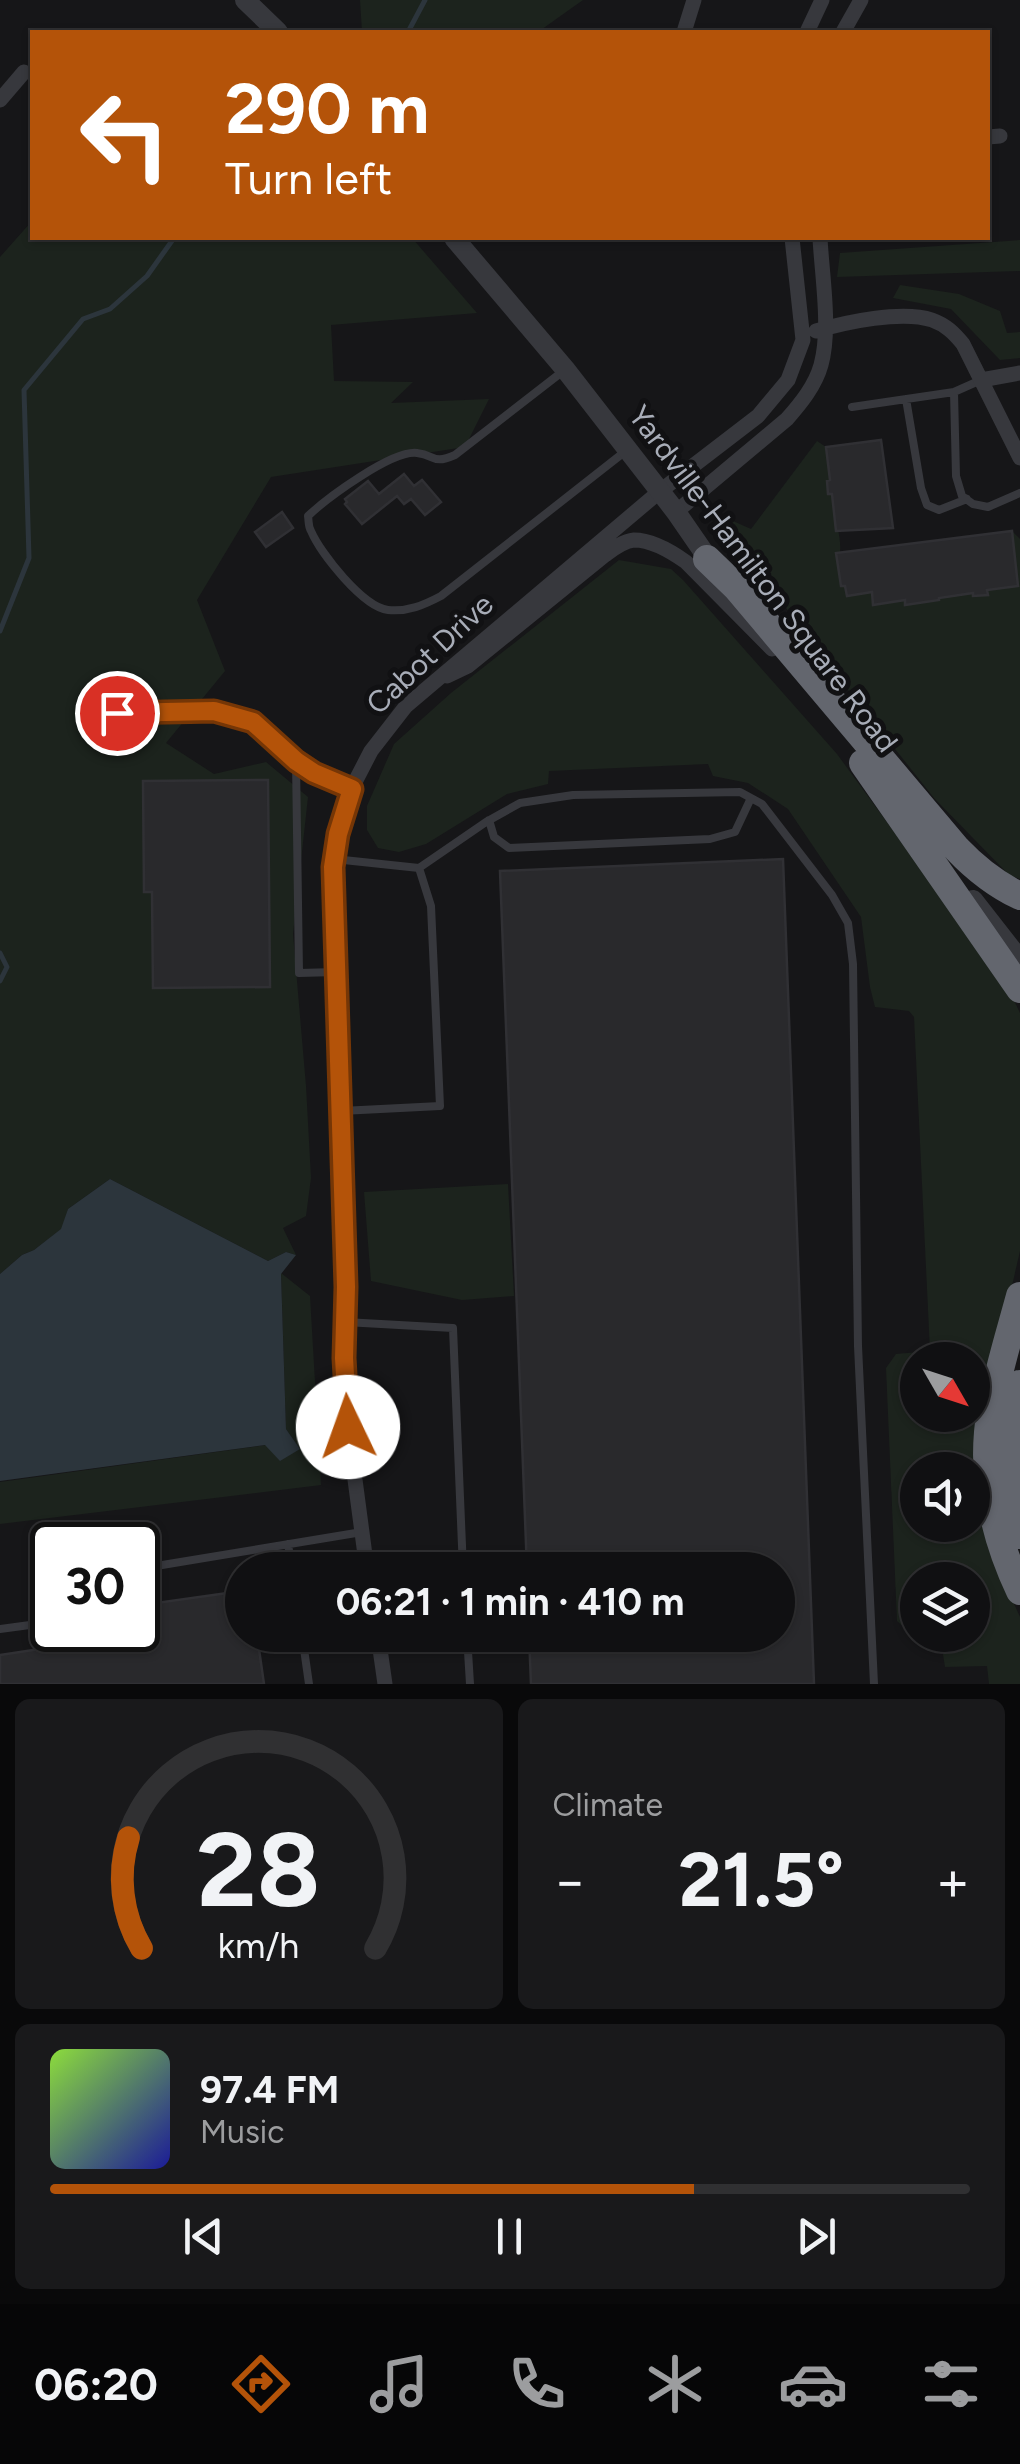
<!DOCTYPE html>
<meta charset="utf-8">
<style>
body{margin:0;font-family:Figtree,sans-serif;background:#19191b;color:#f1f3f6;height:100vh;display:flex;flex-direction:column;font-size:38px;white-space:nowrap}
*{box-sizing:border-box;margin:0}
p{font-size:32px;color:#9c9d9f}
.icon{flex:none;width:55px;height:55px;fill:none;stroke:currentColor;stroke-width:2;stroke-linecap:round;stroke-linejoin:round}
.map{position:relative;height:1684px;overflow:hidden}
.panel{display:flex;flex-direction:column;gap:15px;padding:15px;background:#09090a;flex:1}
.panel>*{flex:none}
.top-card{position:absolute;left:30px;top:30px;width:960px;height:210px;border-radius:0px;box-shadow:0 2px 8px #0004,0 0 0 2px #303032;background:#b45309;color:#fff;overflow:hidden}
.needle{width:65px;rotate:129deg}
.tools{position:absolute;left:900px;top:1342px;display:grid;gap:20px}
.tools a{display:grid;place-items:center;width:90px;height:90px;border-radius:50%;background:#101012;box-shadow:0 2px 8px #0004,0 0 0 2px #303032;font-size:50px}
.speed{position:absolute;left:30px;top:1522px;display:flex;gap:20px;font-size:50px;font-weight:700;text-align:center}
.speed>*{display:grid;place-content:center;width:130px;height:130px;border-radius:50%;background:#101012;box-shadow:0 2px 8px #0004,0 0 0 2px #303032;line-height:1}
.speed .limit{border:5px solid #111;border-radius:15px;background:#fff;color:#111}
.pin{position:absolute;display:grid;place-items:center;width:85px;height:85px;color:#fff;margin:-42px;border:5px solid #fff;border-radius:50%;box-shadow:0 2px 10px #0007}
.me{position:absolute;width:110px;margin:-55px;rotate:357deg;stroke-linejoin:round;filter:drop-shadow(0 0 8px #0008)}
.turn{display:flex;align-items:center;gap:35px;height:210px;padding:0 30px;font-size:45px}
.turn .icon{width:130px;height:130px;stroke-width:2.5}
.turn b{display:block;font-size:70px;line-height:85px}
.big{font-size:75px;font-weight:700;line-height:1.1}
.panel .card{flex:1;display:flex;flex-direction:column;justify-content:center;gap:15px;min-width:0;padding:0 35px;border-radius:15px;background:#19191b}
.panel .dial{align-items:center;gap:0}
.dial svg{height:260px;overflow:visible;fill:none;stroke:#303032;stroke-width:7;stroke-linecap:round;text-anchor:middle}
.dial text{fill:#f1f3f6;stroke:none}
.song{display:flex;align-items:center;gap:30px}
.cover{width:120px;height:120px;border-radius:15px;background:linear-gradient(135deg,hsl(90 70% 55%),hsl(240 70% 35%))}
.played{height:10px;border-radius:5px;background:linear-gradient(90deg,#b45309 70%,#303032 70%)}
.keys{display:flex;justify-content:space-around;direction:ltr}
.heat{display:flex;justify-content:space-between;align-items:center;font-size:55px;direction:ltr}
.panel .tiles{flex:1;display:grid;gap:15px;grid-template-columns:1fr 1fr}
.card:last-child{grid-column:span 2}
.trip{position:absolute;left:225px;top:1552px;width:570px;height:100px;border-radius:50px;background:#101012;box-shadow:0 2px 8px #0004,0 0 0 2px #303032;font-weight:700;line-height:100px;text-align:center}
.menu{display:flex;height:160px;justify-content:space-around;align-items:center;background:#060607;color:#9c9d9f}
.menu .icon{width:70px;height:70px}
.menu .selected{color:#b45309}
.menu b{font-size:45px;color:#f1f3f6}
.map>svg:first-child{display:block}
.green{fill:#1c231d;fill-rule:evenodd}
.water{fill:#2c353c}
.lines{fill:none;stroke-linecap:round;stroke-linejoin:round}
.stream{stroke:#2c353c;stroke-width:5}
.building{fill:#29292c;stroke:#303034;stroke-width:2.5}
.service{stroke:#37383d;stroke-width:8}
.minor{stroke:#37383d;stroke-width:15}
.tertiary{stroke:#37383d;stroke-width:20}
.motorway{stroke:#63666e;stroke-width:28}
.route-casing{stroke:#753606;stroke-width:25}
.route{stroke:#b45309;stroke-width:18}
.labels{text-anchor:middle;stroke-width:10;stroke-linejoin:round;paint-order:stroke}
.street-label{font-size:30px;fill:#a8adb8;stroke:#111113}
</style>
<div class="map">
<svg width="1020" height="1684" viewBox="0 0 1020 1684">
<rect width="100%" height="100%" fill="#161618"/>
<path class="green" d="M 360,0 L 583,0 L 538,32 L 362,32 Z
M 32,221 L 32,238 L 412,238 L 477,313 L 331,325 L 334,381 L 413,382 L 391,403 L 489,399 L 465,447 L 271,477 L 197,600 L 225,671 L 166,743 L 214,774 L 266,762 L 308,797 L 293,934 L 306,1086 L 311,1178 L 306,1216 L 283,1228 L 296,1255 L 286,1252 L 268,1261 L 110,1179 L 68,1209 L 62,1229 L 34,1250 L 22,1255 L 0,1274 L 0,257 Z
M 1020,240 L 1020,271 L 837,277 L 840,253 Z
M 900,285 L 959,294 L 1000,311 L 1007,333 L 1020,332 L 1020,358 L 1000,360 L 951,309 L 893,298 Z
M 817,441 L 826,447 L 831,480 L 827,481 L 828,494 L 833,494 C 832,513 842,535 840,552 L 836,553 L 838,565 L 843,565 L 841,586 L 871,591 L 874,605 L 905,600 L 906,605 L 918,603 L 918,599 L 927,602 L 938,600 L 938,596 L 973,592 L 974,596 L 987,595 L 987,590 L 1018,586 L 1012,531 L 1020,539 L 1020,879 L 1009,875 L 934,798 L 837,676 L 715,513 L 751,529 Z
M 619,560 L 671,569 L 683,580 L 837,754 L 1007,986 L 1020,1013 L 1020,1251 L 979,1429 L 990,1551 L 1020,1617 L 1020,1684 L 989,1684 L 987,1666 L 945,1667 L 940,1635 L 972,1635 L 972,1580 L 918,1580 L 917,1630 L 906,1629 L 897,1621 L 886,1368 L 896,1354 L 930,1351 L 914,1017 L 909,1011 L 875,1007 L 870,987 L 861,917 L 788,809 L 748,783 L 713,776 L 708,764 L 549,771 L 548,784 L 507,794 L 426,844 L 399,852 L 378,848 L 367,830 L 367,806 L 394,744 L 451,693 ZM 918,1360 L 972,1360 L 972,1415 L 918,1415 ZM 918,1470 L 972,1470 L 972,1525 L 918,1525 Z
M 508,1184 L 514,1296 L 462,1300 L 371,1281 L 364,1192 Z
M 281,1273 L 310,1296 L 321,1485 L 0,1524 L 0,1482 L 266,1445 L 299,1448 L 286,1429 Z"/>
<path class="water" d="M 110,1179 L 268,1261 L 286,1252 L 296,1255 L 281,1274 L 286,1429 L 300,1449 L 280,1461 L 265,1445 L 0,1481 L 0,1274 L 22,1255 L 34,1250 L 61,1229 L 68,1209 Z"/>
<g class="lines">
<path class="stream" d="M 408,32 L 425,0
M 0,631 L 29,558 L 24,390 L 83,319 L 110,309 L 147,276 L 174,238
M 0,953 L 7,967 L 0,981"/>
</g>
<path class="building" d="M 881,440 L 893,528 L 836,531 L 832,494 L 828,494 L 827,481 L 830,480 L 826,447 Z
M 404,474 L 414,486 L 422,480 L 441,502 L 425,515 L 411,499 L 404,504 L 397,496 L 362,524 L 345,504 L 347,502 L 345,499 L 368,481 L 379,494 Z
M 282,512 L 293,528 L 266,547 L 255,532 Z
M 1012,531 L 1018,586 L 987,590 L 988,595 L 973,596 L 973,593 L 939,598 L 939,600 L 905,605 L 905,600 L 873,605 L 872,592 L 847,596 L 845,586 L 841,586 L 836,553 Z
M 268,780 L 270,987 L 153,988 L 152,892 L 144,892 L 143,781 Z
M 783,859 L 814,1684 L 531,1684 L 529,1635 L 778,1635 L 778,1570 L 527,1570 L 500,871 Z
M 242,1591 L 242,1635 L 257,1635 L 264,1684 L 0,1684 L 0,1655 L 159,1631 L 156,1603 Z"/>
<g class="lines">
<path class="service" d="M 562,372 L 455,455 C 432,465 436,455 417,453 C 392,450 327,498 308,516 C 309,522 308,526 311,531 C 321,554 363,607 388,610 C 408,612 424,605 441,596 L 627,450
M 954,392 L 956,476 L 962,496 L 973,504 L 988,507 L 1020,493
M 906,399 L 921,488 L 927,505 L 939,510 L 967,499
M 852,407 L 954,392 L 981,380
M 117,713 L 214,711 L 253,722 L 296,761 L 314,773 L 352,789
M 296,761 L 299,973 L 336,972
M 489,820 L 494,837 L 509,848 L 710,839 L 735,832 L 751,798
M 334,859 L 419,868 L 486,822 L 520,803 L 573,795 L 740,792 L 762,804 L 832,895 L 848,923 L 853,964 L 858,1346 L 874,1684
M 341,1111 L 440,1106 L 431,906 L 419,868
M 345,1322 L 453,1328 L 463,1570
M 288,1544 L 292,1570
M 138,1569 L 362,1532
M 0,1629 L 52,1622
M 302,1635 L 309,1684
M 467,1635 L 470,1684"/>
<path class="minor" d="M 684,32 L 694,0
M 807,32 L 822,0
M 843,32 L 861,0
M 0,100 L 24,72
M 988,137 L 1000,136
M 816,331 C 846,322 902,310 932,320 C 946,325 954,333 963,344 L 1020,458
M 981,380 L 1020,373
M 676,512 L 787,419 C 801,403 815,386 821,365 C 831,328 822,277 820,238
M 447,676 L 468,666 L 605,555 C 613,549 623,541 634,540 C 651,540 672,552 686,562 L 772,649
M 367,1570 L 348,1427 L 344,1357 L 346,1287 L 333,867 L 338,834 L 356,780 L 371,751 L 406,706 L 659,492 L 758,416 L 788,380 L 803,340 L 792,238
M 378,1635 L 385,1684"/>
<path class="tertiary" d="M 245,0 L 278,32
M 454,238 L 565,369 L 676,512 L 716,570
M 973,900 L 1020,960"/>
<path class="motorway" d="M 707,559 L 737,588 L 957,849 C 976,869 995,884 1020,896
M 863,763 L 1020,989
M 1020,1296 C 1010,1333 998,1371 991,1409 C 980,1472 993,1534 1020,1591
M 1020,1384 C 1006,1435 1010,1484 1020,1535"/>
</g>
<g class="lines">
<g class="route-casing">
<path id="route" d="M 117,713 L 214,711 L 253,722 L 296,761 L 314,773 L 352,789 L 338,834 L 333,867 L 346,1287 L 344,1358 L 348,1427"/>
</g>
<use href="#route" class="route"/>
</g>
<g class="labels">
<g class="street-label">
<text transform="translate(763 579) rotate(53)" y="10">Yardville-Hamilton Square Road</text>
<text transform="translate(430 654) rotate(-43)" y="10">Cabot Drive</text>
</g>
</g>
</svg>
<div class="tools">
<a><svg class="needle" viewBox="-14 -14 28 28"><path d="M0-13l5 13h-10z" fill="#e53935"/><path d="M0 13l5-13h-10z" fill="#9c9d9f"/></svg></a>
<a><svg class="icon" aria-label="sound" viewBox="0 0 24 24"><path d="M4 9h4l5-4v14l-5-4H4zM17 9q2 3 0 6"/></svg></a>
<a><svg class="icon" aria-label="layers" viewBox="0 0 24 24"><path d="M12 4l9 5-9 5-9-5zM3 14l9 5 9-5"/></svg></a>
</div>
<div class="speed"><div class="limit">30</div></div>
<div class="pin" style="left:117px;top:713px;background:#d93025"><svg class="icon" aria-label="arrive" viewBox="0 0 24 24"><path d="M6 21V4h12l-3 4 3 4H6"/></svg></div>
<svg class="me" style="left:348px;top:1427px" viewBox="-20 -20 40 40"><circle r="19" fill="#fff"/><path d="M0-13L10 11 0 6-10 11z" fill="#b45309"/></svg>
<div class="trip">06:21 · 1 min · 410 m</div>
<div class="top-card">
<div class="turn"><svg class="icon" aria-label="left" viewBox="0 0 24 24"><path d="M17 20v-9H6M10 6l-5 5 5 5"/></svg><div><b>290 m</b>Turn left</div></div>
</div>
</div>
<section class="panel">
<div class="tiles">
<div class="card dial"><svg viewBox="0 0 100 80">
<path d="M14 69A42 42 0 1 1 86 69"/>
<path d="M14 69A42 42 0 0 1 10 35" stroke="#b45309"/>
<text x="50" y="56" font-size="32" font-weight="700">28</text>
<text x="50" y="72" font-size="11">km/h</text>
</svg></div>
<div class="card"><p>Climate</p>
<div class="heat"><a>−</a><b class="big">21.5°</b><a>+</a></div>
</div>
<div class="card">
<div class="song"><i class="cover"></i><div><b>97.4 FM</b><p>Music</p></div></div>
<div class="played"></div>
<div class="keys"><svg class="icon" aria-label="previous" viewBox="0 0 24 24"><path d="M18 5L8 12l10 7zM5 5v14"/></svg><svg class="icon" aria-label="pause" viewBox="0 0 24 24"><path d="M8 5v14M16 5v14"/></svg><svg class="icon" aria-label="next" viewBox="0 0 24 24"><path d="M6 5l10 7-10 7zM19 5v14"/></svg></div>
</div>
</div>
</section>
<nav class="menu">
<b>06:20</b>
<svg class="icon selected" aria-label="directions" viewBox="0 0 24 24"><path d="M12 3l9 9-9 9-9-9zM9 14v-3h6M13 9l2 2-2 2"/></svg>
<svg class="icon" aria-label="music" viewBox="0 0 24 24"><path d="M9 18V5l10-2v13"/><circle cx="6" cy="18" r="3"/><circle cx="16" cy="16" r="3"/></svg>
<svg class="icon" aria-label="phone" viewBox="0 0 24 24"><path d="M5 4h4l2 5-3 2q2 4 5 5l2-3 5 2v4C11 20 4 13 5 4z"/></svg>
<svg class="icon" aria-label="climate" viewBox="0 0 24 24"><path d="M12 3v18M4 7l16 10M4 17L20 7"/></svg>
<svg class="icon" aria-label="car" viewBox="0 0 24 24"><path d="M5 17H2v-5l4-1 3-4h7l3 4 3 1v5h-3M9 17h6M6 11h13"/><circle cx="7" cy="17" r="2"/><circle cx="17" cy="17" r="2"/></svg>
<svg class="icon" aria-label="filters" viewBox="0 0 24 24"><path d="M4 7h16M4 17h16"/><circle cx="9" cy="7" r="2"/><circle cx="15" cy="17" r="2"/></svg>
</nav>
